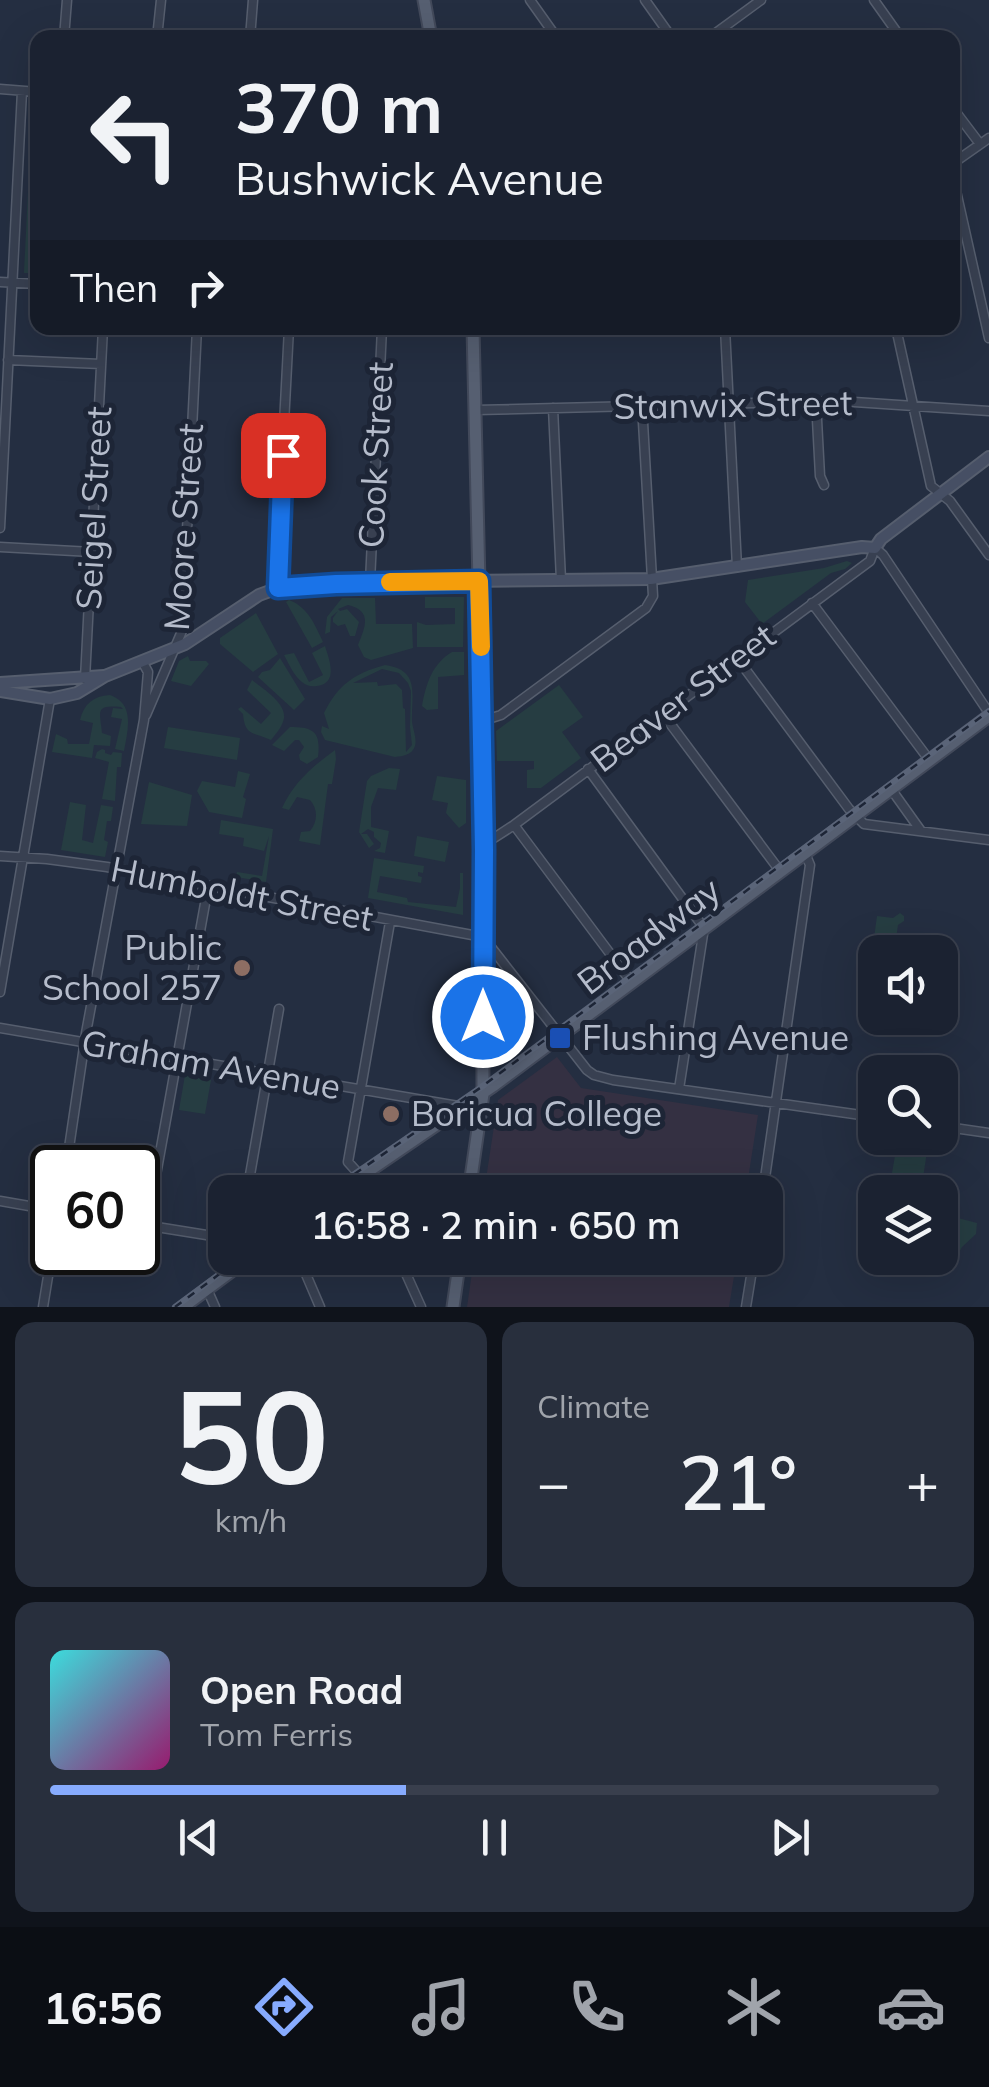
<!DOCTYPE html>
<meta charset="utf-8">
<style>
body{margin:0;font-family:Mulish,sans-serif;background:#282f3d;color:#f1f3f6;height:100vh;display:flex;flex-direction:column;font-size:38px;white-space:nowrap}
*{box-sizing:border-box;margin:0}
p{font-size:32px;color:#a0a4ab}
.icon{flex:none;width:55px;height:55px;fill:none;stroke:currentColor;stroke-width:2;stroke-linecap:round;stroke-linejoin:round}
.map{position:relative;height:1307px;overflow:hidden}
.panel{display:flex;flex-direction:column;gap:15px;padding:15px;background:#0f131b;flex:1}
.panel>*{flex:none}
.banner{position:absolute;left:30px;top:30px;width:930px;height:305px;border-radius:20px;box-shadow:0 10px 40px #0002,0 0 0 2px #393f4d;background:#1b2231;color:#f1f3f6;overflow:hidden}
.tools{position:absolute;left:858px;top:935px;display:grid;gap:20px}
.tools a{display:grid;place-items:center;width:100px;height:100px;border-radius:20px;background:#1b2231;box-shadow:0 10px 40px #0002,0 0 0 2px #393f4d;font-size:50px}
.speed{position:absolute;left:30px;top:1145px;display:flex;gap:20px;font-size:50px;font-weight:700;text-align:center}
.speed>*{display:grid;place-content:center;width:130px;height:130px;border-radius:50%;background:#1b2231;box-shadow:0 10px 40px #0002,0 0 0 2px #393f4d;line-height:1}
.speed .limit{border:5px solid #111;border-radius:15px;background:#fff;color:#111}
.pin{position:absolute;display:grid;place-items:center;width:85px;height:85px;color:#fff;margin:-42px;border-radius:20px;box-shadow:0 5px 15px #0006}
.me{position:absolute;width:110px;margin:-55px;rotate:0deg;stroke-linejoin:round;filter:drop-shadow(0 0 8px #0008)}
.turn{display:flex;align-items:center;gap:35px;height:210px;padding:0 40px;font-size:45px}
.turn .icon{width:130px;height:130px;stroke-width:2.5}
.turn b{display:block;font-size:70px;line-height:85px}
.then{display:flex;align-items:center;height:95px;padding:0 40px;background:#0003;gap:20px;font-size:38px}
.big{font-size:75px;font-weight:600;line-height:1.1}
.panel .tile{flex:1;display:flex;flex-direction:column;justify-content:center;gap:15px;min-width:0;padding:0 35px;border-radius:20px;background:#282f3d}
.panel .dial{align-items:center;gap:0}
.dial b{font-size:130px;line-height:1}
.song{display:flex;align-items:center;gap:30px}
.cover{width:120px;height:120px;border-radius:15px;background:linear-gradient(135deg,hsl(180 70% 55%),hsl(320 70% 35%))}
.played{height:10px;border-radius:5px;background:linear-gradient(90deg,#87abfe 40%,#393f4d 40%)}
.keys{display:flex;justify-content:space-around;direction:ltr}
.heat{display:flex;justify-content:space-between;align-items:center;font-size:55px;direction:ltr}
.panel .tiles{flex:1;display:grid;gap:15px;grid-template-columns:1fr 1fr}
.tile:last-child{grid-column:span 2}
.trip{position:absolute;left:208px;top:1175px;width:575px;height:100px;border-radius:20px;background:#1b2231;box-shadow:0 10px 40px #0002,0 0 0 2px #393f4d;font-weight:600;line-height:100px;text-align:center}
.menu{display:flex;height:160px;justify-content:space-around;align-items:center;background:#0b0e14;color:#a0a4ab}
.menu .icon{width:70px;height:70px}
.menu .active{color:#87abfe}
.menu b{font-size:45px;color:#f1f3f6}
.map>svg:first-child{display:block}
.medical{fill:#343042}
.green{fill:#263d42;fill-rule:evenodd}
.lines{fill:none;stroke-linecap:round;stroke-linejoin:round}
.minor-casing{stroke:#565e6e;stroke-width:11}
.secondary-casing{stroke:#565e6e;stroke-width:14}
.primary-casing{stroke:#42495a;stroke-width:15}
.minor{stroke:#384051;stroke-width:8}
.secondary{stroke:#464f64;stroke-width:10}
.primary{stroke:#565f71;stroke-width:11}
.rail-casing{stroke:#5a6478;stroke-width:6}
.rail{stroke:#1d2536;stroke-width:2.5;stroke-dasharray:8;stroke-linecap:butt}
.route-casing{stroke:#114b97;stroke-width:25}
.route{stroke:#1a73e8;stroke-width:18}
.slow{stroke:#f59e0b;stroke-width:18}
.education-dot{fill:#8d6e63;stroke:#1d2536;stroke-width:4}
.transit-dot{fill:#1a4fb4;stroke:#1d2536;stroke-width:4}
.labels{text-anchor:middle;stroke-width:10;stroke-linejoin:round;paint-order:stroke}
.street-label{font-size:35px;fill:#b5bccb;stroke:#1d2536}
.poi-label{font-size:35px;fill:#b5bccb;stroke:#1d2536;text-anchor:start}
</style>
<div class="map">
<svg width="989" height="1307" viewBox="0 0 989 1307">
<rect width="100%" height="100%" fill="#242e41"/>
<path class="medical" d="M 557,1057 L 581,1088 L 758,1115 L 746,1192 L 484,1192 L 498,1100 Z
M 474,1258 L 737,1258 L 729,1307 L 467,1307 Z"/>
<path class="green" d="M 32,109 L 38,109 L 37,273 L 24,273 Z
M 847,561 L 852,563 L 845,569 L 831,573 L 762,624 L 745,602 L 748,580 L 824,568 Z
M 425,597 L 464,597 L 463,647 L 417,647 L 417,622 L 426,625 L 455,624 L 455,608 L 425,608 Z
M 342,598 L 375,598 L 376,624 L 412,624 L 413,648 L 371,660 L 364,657 L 358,645 C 365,627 373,611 348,605 L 338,609 L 340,611 L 347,609 L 359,622 L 355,636 L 350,636 L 345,624 L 338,626 L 333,622 L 333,618 L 338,611 L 331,617 L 330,632 L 325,634 L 327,617 Z
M 289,600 C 308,607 315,625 323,642 L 312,648 L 286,602 Z
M 256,613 L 278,654 L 253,672 L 220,644 L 220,638 Z
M 325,646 C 329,659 339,683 317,686 C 311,687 307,686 302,682 C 294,676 289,664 284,655 L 294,653 L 309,682 L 323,675 L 312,653 Z
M 452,652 L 464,652 L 464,675 L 438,677 L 438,709 L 427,710 L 422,706 C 426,684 432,664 452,652 Z
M 188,656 L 190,661 L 206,661 L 209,664 L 191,686 L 171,681 L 179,661 Z
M 280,658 L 305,699 L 294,710 L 258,677 L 262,672 L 270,670 Z
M 385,665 C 421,670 411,695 412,722 C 413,729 417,739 415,746 C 412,755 403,756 395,757 L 325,740 L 321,732 L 322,726 L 329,729 L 324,713 C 338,685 353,674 385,665 ZM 382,669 L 399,673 L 408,683 L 411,691 L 410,727 L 412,745 L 406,752 L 405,709 L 403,708 L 402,690 L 396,684 L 378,686 L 377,682 L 353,683 Z
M 252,680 C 263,689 286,703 284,718 C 283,726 275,735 271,740 C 253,732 245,736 243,714 L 238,709 L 241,707 L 261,724 L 271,713 L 247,690 Z
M 559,685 L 583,717 L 562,732 L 581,758 L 541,788 L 527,788 L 527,770 L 534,769 L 534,761 L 497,761 L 496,731 Z
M 110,695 C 135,704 128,729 124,751 L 115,749 L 122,719 L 111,717 L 113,708 L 123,709 L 121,707 C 94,704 100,712 102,733 L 111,736 L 110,746 L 94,745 L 92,758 L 52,752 L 56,734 L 67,739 L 68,744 L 89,744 L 93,723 L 80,720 C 84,704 93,696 110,695 Z
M 168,727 L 240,738 L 237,760 L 164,748 Z
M 290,727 C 314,727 321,732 318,757 L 307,764 L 300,760 L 299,755 L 304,747 L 299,740 L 295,740 L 284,751 L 272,745 Z
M 102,749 L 105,750 L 105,753 L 111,755 L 113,752 L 122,753 L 121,767 L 117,767 L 115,801 L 102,799 L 109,762 L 95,758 L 97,752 Z
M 335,750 L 336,759 L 332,784 L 328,784 L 320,845 L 299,841 L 301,832 L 310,831 C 318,821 318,809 310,800 L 297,797 L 289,810 L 282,808 C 294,782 313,766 335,750 Z
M 389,768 L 400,769 L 396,790 L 378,788 L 371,807 L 371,827 L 389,831 L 385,853 L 374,851 L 380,848 L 381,843 L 374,837 L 374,832 L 368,829 L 361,834 L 367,834 L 374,844 L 369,848 L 359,832 L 367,781 L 371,776 Z
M 238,771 L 250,774 L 243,797 L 246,799 L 242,818 L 209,812 L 197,791 L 202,781 L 235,787 Z
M 437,776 L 466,780 L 466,823 L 459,828 L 446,813 L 448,803 L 432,800 Z
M 149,782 L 192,795 L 187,826 L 141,824 Z
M 70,802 L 86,805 L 82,840 L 93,843 L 101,805 L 113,807 L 111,821 L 107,821 L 104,840 L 108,842 L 105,857 L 61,850 Z
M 221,820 L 273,829 L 266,882 L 236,877 L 237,872 L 262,876 L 269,836 L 264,851 L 243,846 L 244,838 L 219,834 Z
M 417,836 L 449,842 L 445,862 L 414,856 Z
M 374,858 L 424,866 L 423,873 L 418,872 L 418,876 L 422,877 L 421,883 L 380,876 L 377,892 L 407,898 L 408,902 L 456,907 L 460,888 L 460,873 L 463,873 L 463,915 L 368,898 Z
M 900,913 L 904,916 L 904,921 L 898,925 L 894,952 L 884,952 L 881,942 L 874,938 L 877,916 L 893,918 Z
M 185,1075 L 211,1080 L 205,1114 L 179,1110 Z
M 898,1138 L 929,1138 L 923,1178 L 892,1173 Z
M 952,1211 L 957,1214 L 958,1218 L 977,1223 L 976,1234 L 962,1247 L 957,1256 L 951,1255 L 947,1251 L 949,1238 L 947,1215 Z"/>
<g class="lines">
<g class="minor-casing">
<path id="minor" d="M 530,0 L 557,38
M 645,0 L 672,38
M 874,0 L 901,38
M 64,38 L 67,0
M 157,38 L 161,0
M 250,38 L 253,0
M 709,38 L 761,0
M 0,89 L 38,92
M 952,107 L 980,144
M 952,164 L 989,138
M 952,173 L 989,338
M 0,282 L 38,284
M 725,328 L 737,567
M 896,328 L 931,486 L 950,501 L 989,555
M 8,360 L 101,364
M 816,401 L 820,476 L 824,485
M 553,408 L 561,580
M 476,410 L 839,401 L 989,411
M 0,528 L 22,91
M 0,547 L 92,552
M 370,582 L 382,328
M 278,588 L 276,577 L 289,328
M 812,603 L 930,761
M 737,658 L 849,809 L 864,824 L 989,840
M 85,679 L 103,328
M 663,714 L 780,871
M 146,715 L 182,631 L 197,328
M 482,721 L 501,715 L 646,608 L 653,596 L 642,405
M 588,769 L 704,928 L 679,1089
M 891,789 L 921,831
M 514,825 L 632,983
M 484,838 L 494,838 L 514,825 L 870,561 L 875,548 L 883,555 L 989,713
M 0,856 L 47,859 L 107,867 L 483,937 L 587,1070 L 594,1075 L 613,1080 L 875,1117
M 0,992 L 50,699
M 0,1028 L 464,1107
M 422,1100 L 439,1123
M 940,1126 L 989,1133
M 66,1168 L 86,1033 L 144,720 L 148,672 L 142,661
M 247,1192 L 279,1009
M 371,1192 L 367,1183 L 348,1162 L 390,922
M 763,1192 L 810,865 L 805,853
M 0,1201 L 52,1210
M 138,1224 L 225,1238
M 147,1225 L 208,887
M 299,1258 L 320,1307
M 399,1258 L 421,1307
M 207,1289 L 215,1307
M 43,1307 L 52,1252
M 746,1307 L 754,1258"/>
</g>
<g class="secondary-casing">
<path id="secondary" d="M 0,683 L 104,676
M 0,691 L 50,699 L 77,693 L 105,676 L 185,644 L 259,595 L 278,588 L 301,585 L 370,582 L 651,579 L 862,547 L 875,548 L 881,539 L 989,457"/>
</g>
<g class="primary-casing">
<path id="primary" d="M 424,0 L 431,38
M 338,1192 L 493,1086 L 989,716
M 469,1192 L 483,1094 L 482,711 L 473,328
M 183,1307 L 249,1258
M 453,1307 L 460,1258"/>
</g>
<use href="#minor" class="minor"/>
<use href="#secondary" class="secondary"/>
<use href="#primary" class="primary"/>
<g class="rail-casing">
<path id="rail" d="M 328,1192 L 480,1088 L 989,711
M 175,1307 L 241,1258"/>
</g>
<use href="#rail" class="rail"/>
</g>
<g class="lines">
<g class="route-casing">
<path id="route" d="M 283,455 L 278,588 L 336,584 L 479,581 L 484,850 L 483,1017"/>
</g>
<use href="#route" class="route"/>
<path class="slow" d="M 390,582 L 479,581 L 481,647"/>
</g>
<g class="education-dot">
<circle cx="242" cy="968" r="10"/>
<circle cx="391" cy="1114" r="10"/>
</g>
<rect class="transit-dot" x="548" y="1026" width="24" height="24" rx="5"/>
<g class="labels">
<g class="street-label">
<text transform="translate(733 405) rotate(-1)" y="12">Stanwix Street</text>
<text transform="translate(376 455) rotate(-87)" y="12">Cook Street</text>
<text transform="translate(94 508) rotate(-87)" y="12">Seigel Street</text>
<text transform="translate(184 527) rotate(-86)" y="12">Moore Street</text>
<text transform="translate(683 698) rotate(-37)" y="12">Beaver Street</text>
<text transform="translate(242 894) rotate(11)" y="12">Humboldt Street</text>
<text transform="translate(649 936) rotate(-37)" y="12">Broadway</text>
<text transform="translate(211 1065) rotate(10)" y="12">Graham Avenue</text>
</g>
<g class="poi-label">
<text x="222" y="960" text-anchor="end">Public<tspan x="222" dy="40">School 257</tspan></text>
<text x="582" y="1050">Flushing Avenue</text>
<text x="411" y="1126">Boricua College</text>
</g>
</g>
</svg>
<div class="tools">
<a><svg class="icon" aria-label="sound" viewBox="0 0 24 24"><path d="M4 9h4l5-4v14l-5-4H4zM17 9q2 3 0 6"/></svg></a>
<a><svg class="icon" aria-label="search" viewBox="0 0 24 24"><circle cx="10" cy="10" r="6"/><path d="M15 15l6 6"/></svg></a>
<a><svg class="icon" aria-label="layers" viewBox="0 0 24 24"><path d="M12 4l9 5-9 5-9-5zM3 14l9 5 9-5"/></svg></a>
</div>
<div class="speed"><div class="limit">60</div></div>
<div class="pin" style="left:283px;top:455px;background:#d93025"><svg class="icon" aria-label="arrive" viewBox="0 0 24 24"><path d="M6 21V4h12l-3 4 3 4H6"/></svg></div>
<svg class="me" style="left:483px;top:1017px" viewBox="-20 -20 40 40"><circle r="17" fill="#1a73e8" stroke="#fff" stroke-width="3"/><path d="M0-11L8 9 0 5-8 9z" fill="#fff"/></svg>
<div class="trip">16:58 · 2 min · 650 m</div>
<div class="banner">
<div class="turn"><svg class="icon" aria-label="left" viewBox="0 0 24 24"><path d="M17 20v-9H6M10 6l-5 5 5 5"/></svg><div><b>370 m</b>Bushwick Avenue</div></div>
<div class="then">Then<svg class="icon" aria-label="right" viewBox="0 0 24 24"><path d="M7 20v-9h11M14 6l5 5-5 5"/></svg></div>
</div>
</div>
<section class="panel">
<div class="tiles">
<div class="tile dial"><b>50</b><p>km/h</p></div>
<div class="tile"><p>Climate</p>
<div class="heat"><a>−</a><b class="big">21°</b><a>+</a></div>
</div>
<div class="tile">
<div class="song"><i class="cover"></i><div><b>Open Road</b><p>Tom Ferris</p></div></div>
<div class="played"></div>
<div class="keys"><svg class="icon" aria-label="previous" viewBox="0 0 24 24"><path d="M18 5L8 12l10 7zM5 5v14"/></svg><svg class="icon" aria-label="pause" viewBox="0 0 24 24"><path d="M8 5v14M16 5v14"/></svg><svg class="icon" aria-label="next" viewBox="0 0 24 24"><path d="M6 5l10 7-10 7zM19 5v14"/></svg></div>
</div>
</div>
</section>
<nav class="menu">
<b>16:56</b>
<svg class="icon active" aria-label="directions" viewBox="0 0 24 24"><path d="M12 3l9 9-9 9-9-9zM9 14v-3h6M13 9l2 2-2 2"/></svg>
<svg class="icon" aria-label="music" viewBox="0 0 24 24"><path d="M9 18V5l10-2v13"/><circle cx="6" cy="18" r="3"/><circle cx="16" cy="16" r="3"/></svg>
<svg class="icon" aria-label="phone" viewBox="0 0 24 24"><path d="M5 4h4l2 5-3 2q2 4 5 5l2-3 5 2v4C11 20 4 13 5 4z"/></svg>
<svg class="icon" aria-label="climate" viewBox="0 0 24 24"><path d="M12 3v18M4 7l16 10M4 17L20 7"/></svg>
<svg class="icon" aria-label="car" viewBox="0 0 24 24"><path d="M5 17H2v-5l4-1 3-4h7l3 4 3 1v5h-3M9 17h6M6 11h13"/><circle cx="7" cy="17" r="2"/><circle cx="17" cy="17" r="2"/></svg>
</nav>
